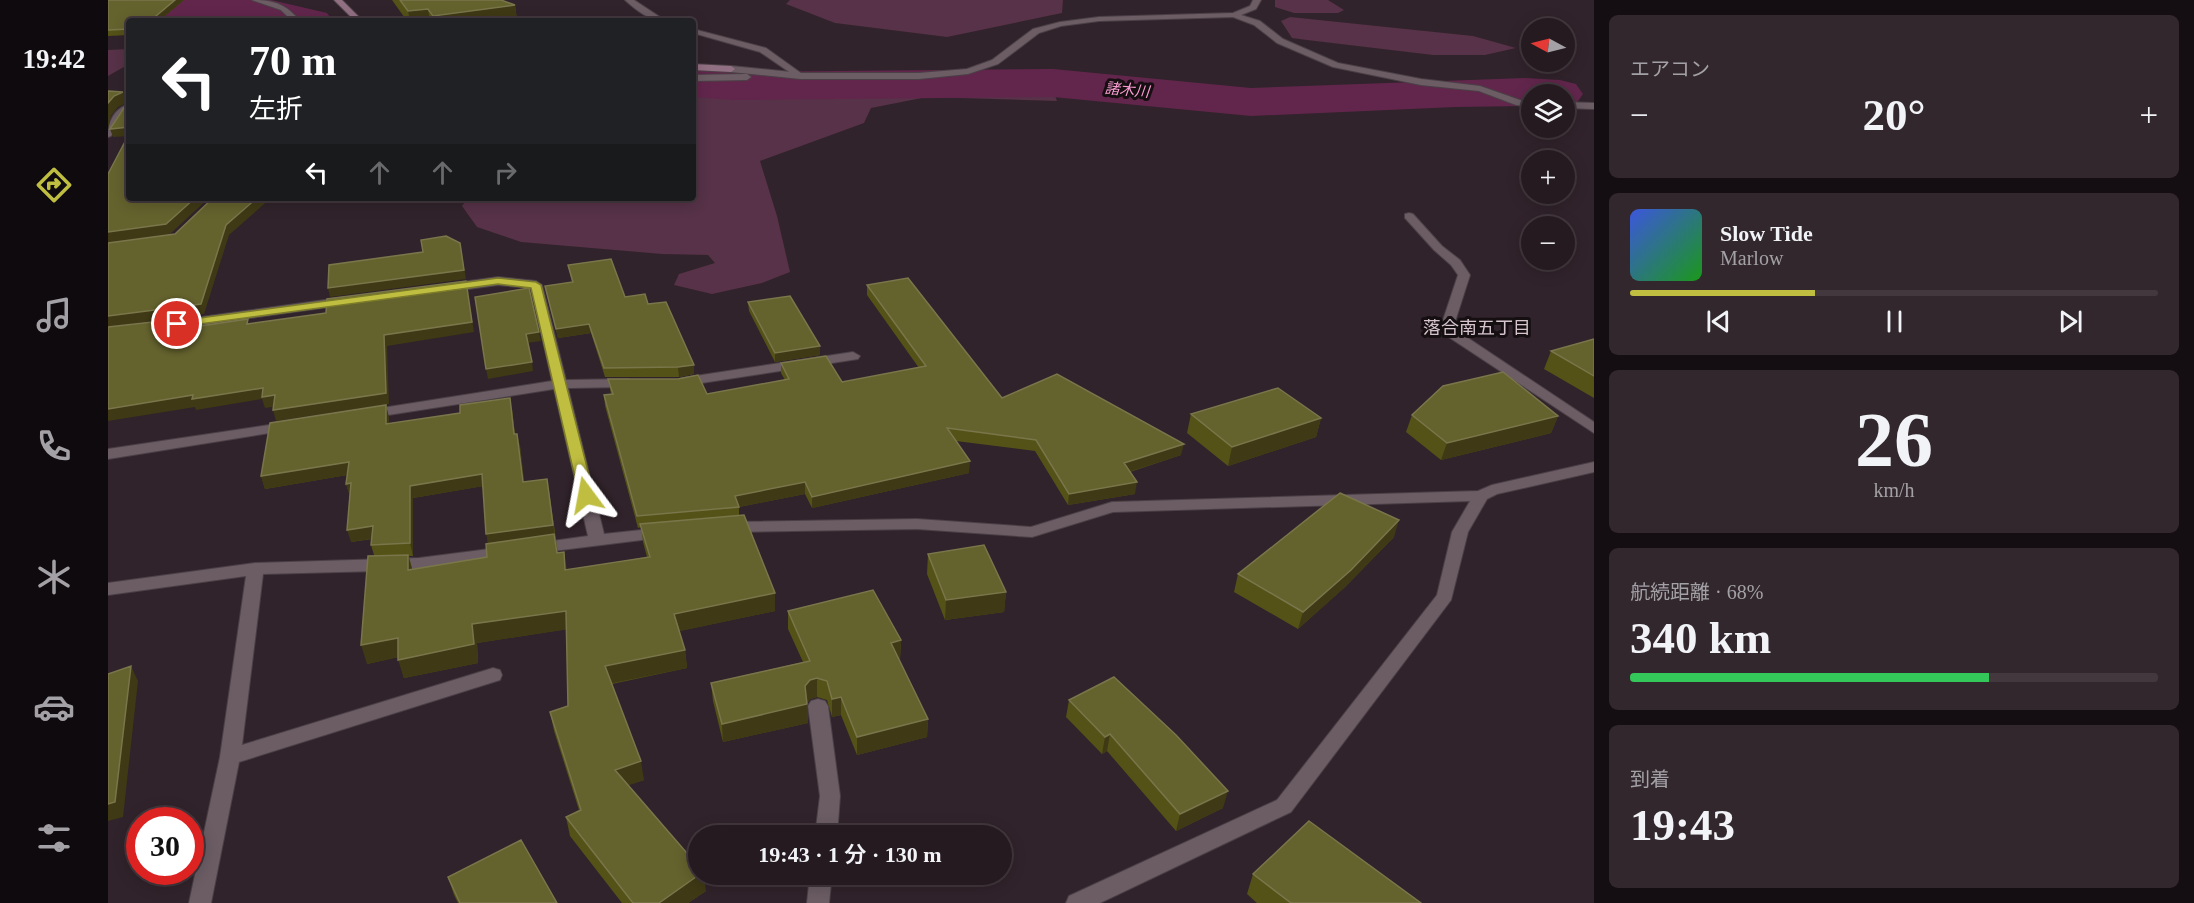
<!DOCTYPE html>
<html lang="ja">
<meta charset="utf-8">
<style>
body{margin:0;font-family:"Times New Roman","Noto Sans JP",serif;background:#31272d;color:#f1f3f6;height:100vh;display:flex;flex-direction:column;font-size:22px;white-space:nowrap}
*{box-sizing:border-box;margin:0}
p{font-size:20px;color:#a3a1a5}
.icon{flex:none;width:33px;height:33px;fill:none;stroke:currentColor;stroke-width:2;stroke-linecap:round;stroke-linejoin:round}
.map{position:relative;flex:1;overflow:hidden}
.drawer{display:flex;flex-direction:column;gap:15px;padding:15px;background:#140e12;width:600px}
.drawer>*{flex:none}
.hud{position:absolute;left:18px;top:18px;width:570px;height:183px;border-radius:6px;box-shadow:0 3px 15px #0003,0 0 0 2px #42383e;background:#202124;color:#fff;overflow:hidden}
.needle{width:39px;rotate:277deg}
.tools{position:absolute;left:1413px;top:18px;display:grid;gap:12px}
.tools a{display:grid;place-items:center;width:54px;height:54px;border-radius:50%;background:#251a20;box-shadow:0 3px 15px #0003,0 0 0 2px #42383e;font-size:30px}
.speed{position:absolute;left:18px;top:807px;display:flex;gap:12px;font-size:30px;font-weight:700;text-align:center}
.speed>*{display:grid;place-content:center;width:78px;height:78px;border-radius:50%;background:#251a20;box-shadow:0 3px 15px #0003,0 0 0 2px #42383e;line-height:1}
.speed .limit{border:9px solid #d22;background:#fff;color:#111}
.pin{position:absolute;display:grid;place-items:center;width:51px;height:51px;color:#fff;margin:-26px;border:3px solid #fff;border-radius:50%;box-shadow:0 2px 6px #0007}
.me{position:absolute;width:66px;margin:-33px;rotate:347deg;stroke-linejoin:round;filter:drop-shadow(0 0 4px #0008)}
.turn{display:flex;align-items:center;gap:21px;height:126px;padding:0 24px;font-size:27px}
.turn .icon{width:78px;height:78px;stroke-width:2.5}
.turn b{display:block;font-size:42px;line-height:51px}
.lanes{display:flex;align-items:center;height:57px;padding:0 24px;background:#0003;justify-content:center;gap:30px;direction:ltr}
.lanes .off{opacity:.35}
.big{font-size:45px;font-weight:600;line-height:1.1}
.drawer .card{flex:1;display:flex;flex-direction:column;justify-content:center;gap:9px;min-width:0;padding:0 21px;border-radius:9px;background:#31272d}
.drawer .dial{align-items:center;gap:0}
.dial b{font-size:78px;line-height:1}
.song{display:flex;align-items:center;gap:18px}
.cover{width:72px;height:72px;border-radius:9px;background:linear-gradient(135deg,hsl(230 70% 55%),hsl(120 70% 35%))}
.played{height:6px;border-radius:3px;background:linear-gradient(90deg,#bfbe41 35%,#42383e 35%)}
.keys{display:flex;justify-content:space-around;direction:ltr}
.heat{display:flex;justify-content:space-between;align-items:center;font-size:33px;direction:ltr}
.charge{height:9px;border-radius:4px;background:linear-gradient(90deg,#34c759 68%,#42383e 0)}
.trip{position:absolute;left:580px;top:825px;width:324px;height:60px;border-radius:30px;background:#251a20;box-shadow:0 3px 15px #0003,0 0 0 2px #42383e;font-weight:600;line-height:60px;text-align:center}
main{display:flex;flex:1;min-height:0}
.tabs{display:flex;flex-direction:column;width:108px;justify-content:space-around;align-items:center;background:#0f0a0d;color:#a3a1a5}
.tabs .icon{width:42px;height:42px}
.tabs .current{color:#bfbe41}
.tabs b{font-size:27px;color:#f1f3f6}
.map>svg:first-child{display:block}
.green{fill:#573248}
.lines{fill:none;stroke-linecap:round;stroke-linejoin:round}
.river{fill:#62264c;fill-rule:evenodd}
.lane-casing{stroke:#4b4046;stroke-width:2}
.street-casing{stroke:#4b4046;stroke-width:2}
.secondary-casing{stroke:#4b4046;stroke-width:2}
.lane{fill:#6c5d65;fill-rule:evenodd}
.street{fill:#6c5d65;fill-rule:evenodd}
.secondary{fill:#927083;fill-rule:evenodd}
.wall{fill:#545217;fill-rule:evenodd}
.shaded-wall{fill:#3f3915}
.building{fill:#64622d;stroke:#7a764b;stroke-width:1.5}
.route{fill:#bfbe41;stroke:#7c7c2a;stroke-width:1.5}
.labels{text-anchor:middle;stroke-width:6;stroke-linejoin:round;paint-order:stroke}
.far-water-label{font-size:15px;font-style:italic;fill:#fd9fd5;stroke:#150f12}
.neighbourhood-label{font-size:18px;fill:#d7c5ce;stroke:#150f12}
</style>
<main>
<nav class="tabs">
<b>19:42</b>
<svg class="icon current" aria-label="directions" viewBox="0 0 24 24"><path d="M12 3l9 9-9 9-9-9zM9 14v-3h6M13 9l2 2-2 2"/></svg>
<svg class="icon" aria-label="music" viewBox="0 0 24 24"><path d="M9 18V5l10-2v13"/><circle cx="6" cy="18" r="3"/><circle cx="16" cy="16" r="3"/></svg>
<svg class="icon" aria-label="phone" viewBox="0 0 24 24"><path d="M5 4h4l2 5-3 2q2 4 5 5l2-3 5 2v4C11 20 4 13 5 4z"/></svg>
<svg class="icon" aria-label="climate" viewBox="0 0 24 24"><path d="M12 3v18M4 7l16 10M4 17L20 7"/></svg>
<svg class="icon" aria-label="car" viewBox="0 0 24 24"><path d="M5 17H2v-5l4-1 3-4h7l3 4 3 1v5h-3M9 17h6M6 11h13"/><circle cx="7" cy="17" r="2"/><circle cx="17" cy="17" r="2"/></svg>
<svg class="icon" aria-label="filters" viewBox="0 0 24 24"><path d="M4 7h16M4 17h16"/><circle cx="9" cy="7" r="2"/><circle cx="15" cy="17" r="2"/></svg>
</nav>
<div class="map">
<svg width="1486" height="903" viewBox="0 0 1486 903">
<rect width="100%" height="100%" fill="#31232b"/>
<path class="green" d="M 682,0 L 955,0 L 954,13 L 839,37 L 727,23 L 678,4 Z
M 1167,0 L 1220,0 L 1236,10 L 1230,13 L 1186,13 L 1167,7 Z
M 1182,17 L 1365,36 L 1408,48 L 1377,55 L 1325,55 L 1199,40 L 1184,38 L 1173,21 Z
M 21,49 L 21,64 L 0,76 L 0,50 Z
M 902,80 L 944,88 L 949,101 L 819,97 L 763,108 L 756,123 L 652,161 L 669,216 L 682,272 L 654,283 L 604,294 L 566,285 L 571,274 L 607,263 L 600,255 L 554,254 L 413,242 L 369,227 L 354,206 L 360,198 L 585,198 L 585,87 L 674,92 Z"/>
<g class="lines">
<path class="river" d="M 0,0 L 163,0 L 219,13 L 225,21 L 104,19 L 0,23 Z
M 585,69 L 626,72 L 945,69 L 1143,88 L 1417,78 L 1452,80 L 1468,84 L 1475,94 L 1468,104 L 1456,107 L 1456,94 L 1424,94 L 1424,106 L 1347,107 L 1143,116 L 945,97 L 626,100 L 585,97 Z"/>
<g class="lane-casing">
<path id="lane" d="M 517,0 L 526,0 L 558,21 C 542,21 529,11 517,0 Z
M 585,29 L 658,48 L 697,76 L 690,78 L 652,52 L 585,33 Z"/>
</g>
<g class="street-casing">
<path id="street" d="M 144,0 C 166,0 178,4 192,21 L 184,21 L 173,10 Z
M 1145,0 L 1153,0 L 1148,9 L 1133,15 L 1152,21 L 1175,39 L 1230,63 L 1313,79 L 1372,86 L 1412,100 L 1424,101 L 1424,107 L 1408,105 L 1371,91 L 1313,85 L 1225,67 L 1169,43 L 1146,25 L 1125,17 L 991,21 L 953,26 L 931,33 L 890,64 L 860,74 L 811,79 L 693,79 L 623,72 L 619,69 L 623,66 L 693,73 L 811,73 L 859,69 L 884,60 L 925,29 L 952,22 L 991,17 L 1125,13 L 1142,6 Z
M 585,75 L 639,74 L 643,77 L 639,80 L 585,81 Z
M 1456,102 L 1486,103 L 1486,109 L 1456,108 Z
M 21,104 L 21,110 L 18,112 L 3,136 L 0,137 C 0,122 6,109 21,104 Z
M 1301,213 L 1305,214 L 1334,246 L 1352,260 L 1362,275 L 1345,328 L 1486,422 L 1486,433 L 1333,332 L 1332,329 L 1350,275 L 1343,265 L 1326,250 L 1297,218 L 1297,214 Z
M 390,277 L 428,281 L 434,285 L 458,380 L 520,379 L 527,383 L 520,387 L 460,388 L 496,534 L 552,528 L 558,529 L 560,533 L 558,537 L 429,553 L 423,552 L 421,548 L 423,544 L 480,536 L 446,389 L 261,418 L 254,414 L 261,410 L 444,381 L 423,288 L 390,285 L 339,292 L 333,288 L 339,284 Z
M 238,297 L 244,301 L 242,304 L 71,328 L 65,324 L 71,320 Z
M 745,352 L 752,356 L 750,359 L 574,386 L 567,382 L 574,378 Z
M 181,422 L 188,426 L 186,429 L 0,459 L 0,449 Z
M 1486,462 L 1486,472 L 1389,494 L 1379,499 L 1360,532 L 1343,600 L 1183,812 L 992,903 L 958,903 L 961,896 L 1169,800 L 1329,595 L 1344,532 L 1362,501 L 1005,512 L 924,537 L 809,529 L 620,532 L 614,531 L 612,527 L 614,523 L 620,522 L 809,519 L 923,527 L 1004,502 L 1370,491 L 1384,485 Z
M 397,547 L 403,548 L 405,552 L 403,556 L 311,570 L 155,574 L 134,745 L 385,668 L 392,670 L 394,675 L 392,680 L 131,762 L 103,903 L 81,903 L 112,757 L 138,576 L 0,595 L 0,583 L 147,563 L 311,558 Z
M 710,699 L 717,701 L 720,706 L 732,796 L 729,836 L 707,836 L 712,796 L 700,706 L 703,701 Z
M 702,874 L 724,874 L 721,903 L 699,903 Z"/>
</g>
<g class="secondary-casing">
<path id="secondary" d="M 226,0 L 234,0 L 255,21 L 247,21 Z
M 585,64 L 623,66 L 627,69 L 623,72 L 585,70 Z"/>
</g>
<use href="#lane" class="lane"/>
<use href="#street" class="street"/>
<use href="#secondary" class="secondary"/>
</g>
<path class="wall" d="M 0,0 L 76,0 L 51,21 L 21,21 L 21,35 L 0,36 Z
M 284,0 L 393,0 L 407,5 L 409,20 L 299,21 Z
M 460,265 L 517,297 L 540,304 L 586,374 L 571,377 L 497,377 L 483,333 L 450,338 L 437,286 L 464,282 Z
M 759,285 L 894,398 L 1073,455 L 1022,472 L 1027,494 L 960,505 L 927,451 L 848,441 L 861,473 L 704,508 L 697,494 L 631,507 L 631,515 L 667,593 L 667,611 L 571,631 L 577,650 L 579,668 L 504,684 L 536,780 L 520,785 L 598,891 L 580,903 L 514,903 L 462,836 L 458,817 L 471,810 L 446,731 L 442,712 L 460,706 L 459,629 L 369,643 L 370,663 L 296,678 L 290,657 L 259,664 L 266,555 L 263,545 L 264,539 L 243,542 L 242,496 L 238,484 L 239,475 L 157,489 L 153,476 L 281,417 L 281,424 L 404,409 L 407,434 L 412,446 L 416,482 L 441,491 L 450,553 L 459,570 L 539,557 L 535,542 L 533,527 L 530,528 L 497,406 L 496,395 L 503,394 L 500,379 L 599,394 L 677,380 L 673,373 L 673,363 L 734,382 L 811,368 L 759,295 ZM 375,486 L 380,544 L 379,557 L 304,569 L 301,556 L 305,556 L 305,498 Z
M 640,302 L 712,346 L 712,355 L 667,362 L 641,311 Z
M 1486,339 L 1486,398 L 1436,369 L 1443,351 Z
M 1083,414 L 1213,418 L 1208,437 L 1120,466 L 1079,433 Z
M 1304,415 L 1450,416 L 1443,433 L 1333,460 L 1298,432 Z
M 1286,537 L 1237,587 L 1190,629 L 1126,592 L 1130,574 Z
M 820,554 L 898,592 L 896,612 L 837,620 L 819,574 Z
M 680,611 L 793,640 L 792,659 L 791,659 L 820,719 L 819,737 L 749,755 L 733,715 L 724,717 L 719,700 L 709,697 L 702,699 L 699,703 L 700,723 L 615,742 L 605,701 L 603,683 L 695,662 L 680,629 Z
M 961,700 L 1115,808 L 1068,831 L 999,751 L 994,754 L 958,717 Z
M 1145,874 L 1313,903 L 1149,903 L 1139,894 Z
M 340,877 L 449,903 L 350,903 L 346,895 Z"/>
<path class="shaded-wall" d="M 67,0 L 76,0 L 51,21 L 42,21 Z
M 407,5 L 409,20 L 405,21 L 326,21 L 325,16 Z
M 320,9 L 322,21 L 302,21 L 300,11 Z
M 15,92 L 19,103 L 10,107 L 3,116 L 0,129 L 0,103 L 6,96 Z
M 21,127 L 21,136 L 5,137 L 2,129 Z
M 87,198 L 101,198 L 62,234 L 0,243 L 0,232 Z
M 149,198 L 163,198 L 121,235 L 96,314 L 0,327 L 0,316 L 118,225 Z
M 352,243 L 358,279 L 222,297 L 220,288 Z
M 358,281 L 366,332 L 279,346 L 281,404 L 168,421 L 165,410 Z
M 88,317 L 92,327 L 85,327 Z
M 481,324 L 483,333 L 450,338 L 448,329 Z
M 431,332 L 433,341 L 419,343 L 418,334 Z
M 712,346 L 712,355 L 667,362 L 667,353 Z
M 424,362 L 425,371 L 380,379 L 378,369 Z
M 586,365 L 586,374 L 571,377 L 570,367 Z
M 155,388 L 167,395 L 171,406 L 157,408 L 154,399 L 88,410 L 87,407 L 0,421 L 0,409 L 85,395 Z
M 402,398 L 404,409 L 408,446 L 406,434 Z
M 278,405 L 281,417 L 281,436 L 278,424 Z
M 1450,416 L 1443,433 L 1333,460 L 1339,443 Z
M 1213,418 L 1208,437 L 1120,466 L 1124,447 Z
M 409,434 L 412,446 L 418,495 L 415,482 Z
M 1076,444 L 1073,455 L 1014,474 L 1016,463 Z
M 862,461 L 861,473 L 704,508 L 704,497 Z
M 241,462 L 245,474 L 157,489 L 153,476 Z
M 374,474 L 376,486 L 305,498 L 305,556 L 302,543 L 302,486 Z
M 439,479 L 447,537 L 452,571 L 381,546 L 378,534 Z
M 697,482 L 697,494 L 631,507 L 627,496 Z
M 1029,482 L 1027,494 L 960,505 L 961,494 Z
M 243,483 L 242,496 L 238,484 Z
M 1291,520 L 1286,537 L 1237,587 L 1190,629 L 1195,612 Z
M 265,526 L 268,538 L 243,542 L 239,530 Z
M 456,552 L 459,570 L 457,570 Z
M 300,555 L 305,572 L 300,570 Z
M 898,592 L 896,612 L 837,620 L 838,600 Z
M 667,593 L 667,611 L 568,632 L 566,614 Z
M 458,611 L 462,629 L 369,643 L 370,663 L 296,678 L 290,660 L 364,624 Z
M 290,638 L 296,656 L 259,664 L 253,645 Z
M 793,640 L 792,659 L 783,661 L 783,643 Z
M 577,650 L 579,668 L 500,684 L 497,666 Z
M 23,666 L 30,681 L 15,817 L 0,821 L 0,804 Z
M 709,678 L 709,697 L 702,699 L 698,705 L 699,704 L 700,723 L 615,742 L 614,724 L 697,686 L 702,680 Z
M 733,697 L 733,715 L 724,717 L 724,699 Z
M 820,719 L 819,737 L 749,755 L 749,737 Z
M 1002,734 L 999,751 L 994,754 L 997,737 Z
M 533,761 L 536,780 L 510,789 L 507,770 Z
M 1120,791 L 1115,808 L 1068,831 L 1072,814 Z
M 592,874 L 596,874 L 598,891 L 580,903 L 551,903 Z"/>
<path class="building" d="M 0,0 L 67,0 L 42,21 L 21,21 L 21,29 L 0,30 Z
M 292,0 L 393,0 L 407,5 L 325,16 L 320,9 L 300,11 Z
M 0,91 L 15,92 L 6,96 L 0,103 Z
M 20,94 L 21,94 L 21,127 L 2,129 L 20,102 Z
M 21,134 L 21,198 L 87,198 L 58,224 L 0,232 L 0,174 Z
M 105,198 L 149,198 L 118,225 L 93,304 L 0,316 L 0,243 L 67,234 Z
M 338,236 L 352,243 L 356,270 L 220,288 L 221,265 L 315,252 L 313,240 Z
M 503,259 L 517,297 L 537,294 L 540,304 L 558,302 L 586,365 L 570,367 L 496,368 L 481,324 L 448,329 L 437,286 L 465,282 L 460,265 Z
M 800,278 L 894,398 L 949,374 L 1076,444 L 1016,463 L 1029,482 L 961,494 L 928,440 L 839,428 L 862,461 L 704,497 L 697,482 L 627,496 L 631,507 L 529,516 L 496,395 L 505,394 L 500,379 L 570,379 L 590,375 L 599,394 L 681,379 L 673,363 L 718,356 L 734,382 L 818,366 L 759,285 Z
M 358,281 L 364,322 L 276,335 L 278,393 L 165,410 L 167,395 L 154,397 L 155,388 L 84,399 L 85,395 L 0,409 L 0,327 L 88,317 L 85,327 L 140,319 L 139,324 L 218,313 L 219,299 Z
M 421,288 L 431,332 L 418,334 L 424,362 L 378,369 L 367,297 Z
M 682,296 L 712,346 L 667,353 L 640,302 Z
M 1486,339 L 1486,376 L 1443,351 Z
M 1395,372 L 1450,416 L 1339,443 L 1304,415 L 1335,386 Z
M 1170,388 L 1213,418 L 1124,447 L 1083,414 Z
M 402,398 L 406,434 L 409,434 L 415,482 L 439,479 L 445,525 L 378,534 L 374,474 L 302,486 L 302,543 L 263,545 L 265,526 L 239,530 L 243,483 L 238,484 L 241,462 L 153,476 L 162,423 L 278,405 L 278,424 L 352,413 L 352,405 Z
M 1232,493 L 1291,520 L 1243,570 L 1195,612 L 1130,574 Z
M 636,515 L 667,593 L 566,614 L 577,650 L 497,666 L 533,761 L 507,770 L 591,867 L 591,874 L 592,874 L 551,903 L 525,903 L 458,817 L 473,810 L 442,712 L 460,706 L 458,611 L 364,624 L 366,644 L 290,660 L 290,638 L 253,645 L 260,556 L 300,555 L 300,570 L 379,557 L 378,544 L 446,534 L 449,553 L 456,552 L 457,570 L 542,557 L 532,524 Z
M 876,545 L 898,592 L 838,600 L 820,554 Z
M 765,590 L 793,640 L 783,643 L 820,719 L 749,737 L 733,697 L 724,699 L 719,681 L 709,678 L 702,680 L 697,686 L 699,704 L 614,724 L 603,683 L 702,661 L 680,611 Z
M 23,666 L 7,802 L 0,804 L 0,674 Z
M 1006,677 L 1068,735 L 1120,791 L 1072,814 L 1002,734 L 997,737 L 961,700 Z
M 1201,821 L 1313,903 L 1183,903 L 1145,874 Z
M 413,840 L 449,903 L 352,903 L 340,877 Z"/>
<path class="route" d="M 390,278 L 428,282 L 433,285 L 486,495 L 484,498 L 478,500 L 471,495 L 423,288 L 390,284 L 69,327 L 63,324 L 69,321 Z"/>
<g class="labels">
<g class="far-water-label">
<text transform="translate(1019 90) rotate(5)" y="5">諸木川</text>
</g>
<g class="neighbourhood-label">
<text x="1369" y="334">落合南五丁目</text>
</g>
</g>
</svg>
<div class="tools">
<a><svg class="needle" viewBox="-14 -14 28 28"><path d="M0-13l5 13h-10z" fill="#e53935"/><path d="M0 13l5-13h-10z" fill="#a3a1a5"/></svg></a>
<a><svg class="icon" aria-label="layers" viewBox="0 0 24 24"><path d="M12 4l9 5-9 5-9-5zM3 14l9 5 9-5"/></svg></a>
<a>+</a>
<a>−</a>
</div>
<div class="speed"><div class="limit">30</div></div>
<div class="pin" style="left:69px;top:324px;background:#d93025"><svg class="icon" aria-label="arrive" viewBox="0 0 24 24"><path d="M6 21V4h12l-3 4 3 4H6"/></svg></div>
<svg class="me" style="left:478px;top:495px" viewBox="-20 -20 40 40"><path d="M0-17L14 15 0 8-14 15z" fill="#bfbe41" stroke="#fff" stroke-width="4"/></svg>
<div class="trip">19:43 · 1 分 · 130 m</div>
<div class="hud">
<div class="turn"><svg class="icon" aria-label="left" viewBox="0 0 24 24"><path d="M17 20v-9H6M10 6l-5 5 5 5"/></svg><div><b>70 m</b>左折</div></div>
<div class="lanes"><svg class="icon" aria-label="left" viewBox="0 0 24 24"><path d="M17 20v-9H6M10 6l-5 5 5 5"/></svg><svg class="icon off" aria-label="ahead" viewBox="0 0 24 24"><path d="M12 20V5M6 11l6-6 6 6"/></svg><svg class="icon off" aria-label="ahead" viewBox="0 0 24 24"><path d="M12 20V5M6 11l6-6 6 6"/></svg><svg class="icon off" aria-label="right" viewBox="0 0 24 24"><path d="M7 20v-9h11M14 6l5 5-5 5"/></svg></div>
</div>
</div>
<section class="drawer">
<div class="card"><p>エアコン</p>
<div class="heat"><a>−</a><b class="big">20°</b><a>+</a></div>
</div>
<div class="card">
<div class="song"><i class="cover"></i><div><b>Slow Tide</b><p>Marlow</p></div></div>
<div class="played"></div>
<div class="keys"><svg class="icon" aria-label="previous" viewBox="0 0 24 24"><path d="M18 5L8 12l10 7zM5 5v14"/></svg><svg class="icon" aria-label="pause" viewBox="0 0 24 24"><path d="M8 5v14M16 5v14"/></svg><svg class="icon" aria-label="next" viewBox="0 0 24 24"><path d="M6 5l10 7-10 7zM19 5v14"/></svg></div>
</div>
<div class="card dial"><b>26</b><p>km/h</p></div>
<div class="card"><p>航続距離 · 68%</p><b class="big">340 km</b><div class="charge"></div></div>
<div class="card"><p>到着</p><b class="big">19:43</b></div>
</section>
</main>
